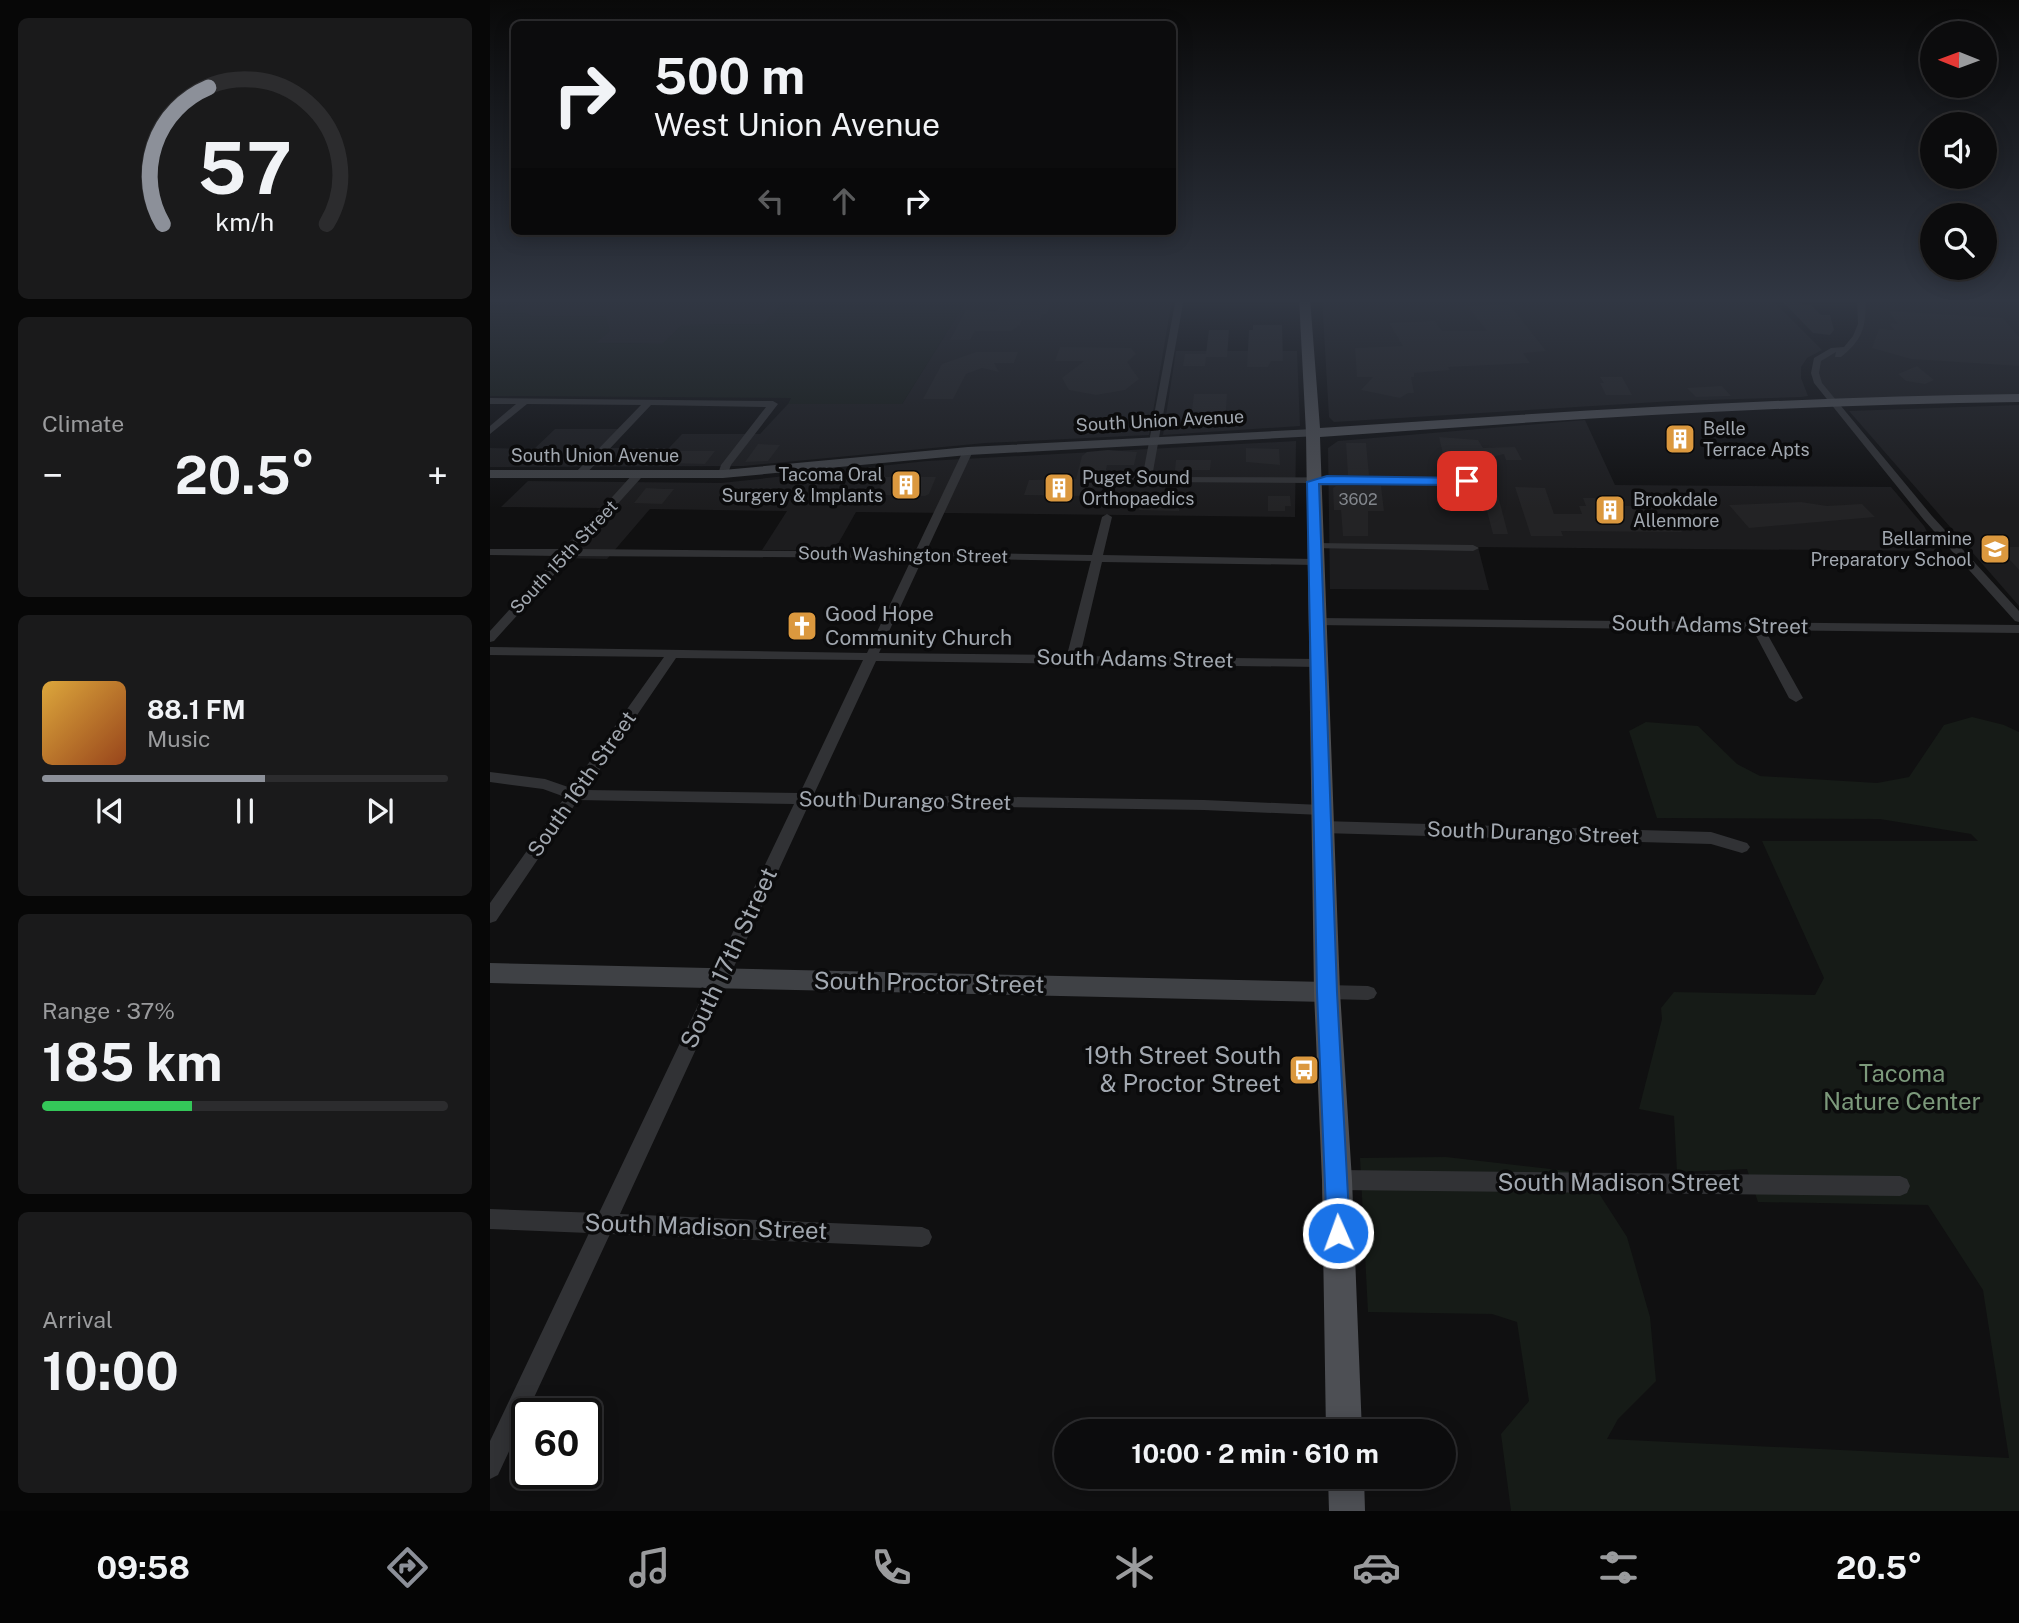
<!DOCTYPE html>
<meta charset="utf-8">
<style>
body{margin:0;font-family:"Public Sans",sans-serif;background:#1a1a1b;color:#f1f3f6;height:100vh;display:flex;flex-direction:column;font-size:26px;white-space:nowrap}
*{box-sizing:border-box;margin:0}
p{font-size:23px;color:#9a9b9d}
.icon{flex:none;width:38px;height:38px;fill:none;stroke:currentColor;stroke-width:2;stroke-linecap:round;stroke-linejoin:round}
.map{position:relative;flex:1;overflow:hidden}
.drawer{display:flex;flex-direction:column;gap:18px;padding:18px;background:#070707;width:490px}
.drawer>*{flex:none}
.banner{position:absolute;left:21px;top:21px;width:665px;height:214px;border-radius:10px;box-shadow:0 4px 18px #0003,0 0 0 2px #2c2c2e;background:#0c0c0d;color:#f1f3f6;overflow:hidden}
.needle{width:46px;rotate:271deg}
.controls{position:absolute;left:1430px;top:21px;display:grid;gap:14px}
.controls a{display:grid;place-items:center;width:77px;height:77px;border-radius:50%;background:#0c0c0d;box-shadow:0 4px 18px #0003,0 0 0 2px #2c2c2e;font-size:35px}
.speed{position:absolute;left:21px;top:1398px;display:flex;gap:14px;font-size:35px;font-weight:700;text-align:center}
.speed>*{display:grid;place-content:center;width:91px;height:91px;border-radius:50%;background:#0c0c0d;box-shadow:0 4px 18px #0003,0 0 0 2px #2c2c2e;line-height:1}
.speed .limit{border:4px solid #111;border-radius:10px;background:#fff;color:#111}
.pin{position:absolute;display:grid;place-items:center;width:60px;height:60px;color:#fff;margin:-30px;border-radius:14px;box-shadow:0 4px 10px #0006}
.me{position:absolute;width:77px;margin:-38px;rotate:358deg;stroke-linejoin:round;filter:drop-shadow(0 0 5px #0008)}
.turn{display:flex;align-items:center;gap:24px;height:147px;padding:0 28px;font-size:32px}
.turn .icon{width:91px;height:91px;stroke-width:2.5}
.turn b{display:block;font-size:49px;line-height:60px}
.lanes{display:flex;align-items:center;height:66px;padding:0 28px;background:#0003;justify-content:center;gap:35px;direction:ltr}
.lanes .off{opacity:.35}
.big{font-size:52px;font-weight:700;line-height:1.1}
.drawer .widget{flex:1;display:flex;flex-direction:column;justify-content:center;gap:10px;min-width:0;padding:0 24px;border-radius:10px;background:#1a1a1b}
.drawer .dial{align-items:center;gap:0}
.dial svg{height:182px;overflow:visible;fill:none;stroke:#2c2c2e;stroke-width:7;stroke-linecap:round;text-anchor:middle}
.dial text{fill:#f1f3f6;stroke:none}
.song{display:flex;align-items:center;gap:21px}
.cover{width:84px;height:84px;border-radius:10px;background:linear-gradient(135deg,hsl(40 70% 55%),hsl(20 70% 35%))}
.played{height:7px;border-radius:4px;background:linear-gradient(90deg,#8c9099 55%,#2c2c2e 55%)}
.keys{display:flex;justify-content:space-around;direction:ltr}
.heat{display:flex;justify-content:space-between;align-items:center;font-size:38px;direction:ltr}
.charge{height:10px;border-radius:5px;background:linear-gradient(90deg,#34c759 37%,#2c2c2e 0)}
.trip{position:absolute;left:564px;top:1419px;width:402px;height:70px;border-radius:35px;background:#0c0c0d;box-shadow:0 4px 18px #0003,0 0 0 2px #2c2c2e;font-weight:700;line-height:70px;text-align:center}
.dock{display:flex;height:112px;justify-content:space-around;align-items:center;background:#050505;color:#9a9b9d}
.dock .icon{width:49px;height:49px}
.dock .current{color:#8c9099}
.dock b{font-size:32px;color:#f1f3f6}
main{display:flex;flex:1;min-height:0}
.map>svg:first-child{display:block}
.built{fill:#1c1c1e}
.green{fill:#161b17}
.building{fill:#232325}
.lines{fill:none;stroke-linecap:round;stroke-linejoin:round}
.street{fill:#313235;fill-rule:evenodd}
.secondary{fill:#3f4145;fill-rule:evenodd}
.primary{fill:#4d4f54;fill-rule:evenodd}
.route{fill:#1a73e8;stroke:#114b97;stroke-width:2}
.labels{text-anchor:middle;stroke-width:7;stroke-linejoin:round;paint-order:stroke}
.far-number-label{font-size:16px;fill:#82868c}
.far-street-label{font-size:18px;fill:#a2a8b0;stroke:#0b0b0c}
.far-poi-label{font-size:18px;fill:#a2a8b0;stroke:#0b0b0c;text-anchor:start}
.poi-label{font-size:21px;fill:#a2a8b0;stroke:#0b0b0c;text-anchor:start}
.street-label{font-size:21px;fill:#a2a8b0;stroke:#0b0b0c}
.near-street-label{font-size:24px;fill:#a2a8b0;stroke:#0b0b0c}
.near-poi-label{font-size:24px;fill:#a2a8b0;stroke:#0b0b0c;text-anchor:end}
.near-park-label{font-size:24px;fill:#7c997b;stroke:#0b0b0c}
</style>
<main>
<section class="drawer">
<div class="widget dial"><svg viewBox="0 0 100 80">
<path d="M14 69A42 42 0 1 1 86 69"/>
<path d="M14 69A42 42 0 0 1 34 9" stroke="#8c9099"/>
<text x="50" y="56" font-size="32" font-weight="700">57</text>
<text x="50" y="72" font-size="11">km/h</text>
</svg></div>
<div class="widget"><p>Climate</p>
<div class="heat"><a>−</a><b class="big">20.5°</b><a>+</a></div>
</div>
<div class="widget">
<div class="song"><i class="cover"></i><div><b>88.1 FM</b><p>Music</p></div></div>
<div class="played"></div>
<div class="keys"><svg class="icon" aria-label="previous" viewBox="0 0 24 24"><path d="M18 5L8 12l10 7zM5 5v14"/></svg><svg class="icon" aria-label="pause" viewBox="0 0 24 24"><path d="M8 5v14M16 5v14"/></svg><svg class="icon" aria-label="next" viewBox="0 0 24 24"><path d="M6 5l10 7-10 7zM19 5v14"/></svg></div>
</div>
<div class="widget"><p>Range · 37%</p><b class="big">185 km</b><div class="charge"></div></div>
<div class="widget"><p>Arrival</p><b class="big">10:00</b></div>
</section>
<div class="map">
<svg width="1529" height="1511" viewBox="0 0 1529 1511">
<rect width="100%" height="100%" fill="#101011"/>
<path class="built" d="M 0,298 L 150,298 L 297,299 L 274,324 L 192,325 L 173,344 L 105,343 L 116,316 L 42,316 L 21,309 L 35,298 Z
M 478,298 L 682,300 L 659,435 L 495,443 L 254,466 L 0,467 L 0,448 L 44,449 L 65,429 L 131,429 L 113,448 L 179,448 L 192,434 L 270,434 L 298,404 L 412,404 Z
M 832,298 L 1280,298 L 1332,350 L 1317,358 L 1311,367 L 1311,378 L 1318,396 L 1311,397 L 1184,401 L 844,422 L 839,417 Z
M 1371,298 L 1529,298 L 1529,398 L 1341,402 L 1324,368 L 1333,358 L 1362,343 L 1373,317 Z
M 686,351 L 807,351 L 810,426 L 673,435 Z
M 1529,405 L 1529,606 L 1359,411 Z
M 1095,420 L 1125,485 L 1401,487 L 1434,526 L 1447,551 L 988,547 L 999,590 L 840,589 L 838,448 L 848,441 Z
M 806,441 L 805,517 L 366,512 L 344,551 L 272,550 L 297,511 L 160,509 L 117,559 L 64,558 L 110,508 L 11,507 L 38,481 L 231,483 L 437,461 Z"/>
<path class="green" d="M 0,298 L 37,298 L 22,309 L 42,316 L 116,316 L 120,331 L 106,343 L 172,344 L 192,325 L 274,324 L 297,299 L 477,300 L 412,404 L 298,404 L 301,398 L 0,396 Z
M 1482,717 L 1514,725 L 1529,732 L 1529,1511 L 1021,1511 L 1011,1434 L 1039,1401 L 1027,1322 L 1002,1314 L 878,1312 L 870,1158 L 956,1157 L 1078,1171 L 1108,1192 L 1137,1237 L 1160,1317 L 1166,1381 L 1128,1419 L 1117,1439 L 1519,1458 L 1493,1290 L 1438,1205 L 1268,1202 L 1257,1169 L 1187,1172 L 1184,1116 L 1149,1109 L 1172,1019 L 1171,1008 L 1184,992 L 1325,995 L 1334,978 L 1272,841 L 1488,841 L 1481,834 L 1390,819 L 1167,818 L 1139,731 L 1156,722 L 1208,726 L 1247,764 L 1270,776 L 1387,783 L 1419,777 L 1454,725 Z"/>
<path class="building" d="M 1292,301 L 1309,301 L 1313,305 L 1321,305 L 1331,315 L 1340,315 L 1344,330 L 1340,335 L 1323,333 Z
M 511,302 L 561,302 L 557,314 L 552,314 L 550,320 L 532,320 L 530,325 L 521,331 L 485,331 L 480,340 L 460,340 L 476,310 L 507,311 Z
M 1019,304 L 1056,351 L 1033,353 L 1040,363 L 958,367 L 960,370 L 924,373 L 924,377 L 921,377 L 924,393 L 918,393 L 910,398 L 871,390 L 883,377 L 867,377 L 865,348 L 913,346 L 899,323 L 945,321 L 952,331 L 997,331 L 977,306 Z
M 1399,311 L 1513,318 L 1529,337 L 1529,366 L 1421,359 L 1382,348 L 1389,329 L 1404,330 L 1400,323 L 1408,324 Z
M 763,325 L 792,325 L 793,361 L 781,361 L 778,367 L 757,367 L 759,330 L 763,330 Z
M 719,330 L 739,330 L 737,357 L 716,357 L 715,366 L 693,366 L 695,354 L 716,354 Z
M 570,347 L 641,348 L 646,354 L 637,362 L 649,379 L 635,390 L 606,395 L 579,390 L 572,378 L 594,361 L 565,361 Z
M 486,352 L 528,352 L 524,363 L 504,363 L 509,372 L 492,368 L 476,374 L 463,399 L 433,399 L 452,364 Z
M 1427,366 L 1444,380 L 1435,384 L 1416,381 L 1408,374 Z
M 1110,377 L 1132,377 L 1142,395 L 1116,395 L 1110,383 L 1114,383 Z
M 1232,386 L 1241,396 L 1206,397 L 1197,388 Z
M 704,394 L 737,394 L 736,410 L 726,414 L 702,410 Z
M 949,437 L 988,440 L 993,448 L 1025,447 L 1032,460 L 1016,460 L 1014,454 L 998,458 L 999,464 L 977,465 L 980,475 L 958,475 Z
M 856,443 L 876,443 L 879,475 L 858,475 Z
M 268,444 L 290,445 L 278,461 L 255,462 Z
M 756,448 L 789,449 L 790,465 L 756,462 Z
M 618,450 L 647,452 L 644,465 L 617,465 L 616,470 L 606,470 L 601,493 L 591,493 L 591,496 L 534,495 L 539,480 L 586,479 L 592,456 L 597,452 Z
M 190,451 L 225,451 L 215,464 L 179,463 Z
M 686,460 L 721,460 L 720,470 L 685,470 Z
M 395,477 L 446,477 L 439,494 L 435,496 L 387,495 Z
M 846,486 L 891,486 L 894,511 L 878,511 L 878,536 L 853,536 L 851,510 L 844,510 L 843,488 Z
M 1025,487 L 1055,488 L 1064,514 L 1092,514 L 1089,506 L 1096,506 L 1093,498 L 1105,498 L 1108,506 L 1148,506 L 1152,515 L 1183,515 L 1192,532 L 1071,531 L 1073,536 L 1041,536 Z
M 156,488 L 175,489 L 184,489 L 172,504 L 144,503 Z
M 991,488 L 1006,488 L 1018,534 L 1003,534 Z
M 659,496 L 691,498 L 689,511 L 649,510 L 651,497 Z
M 778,496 L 800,496 L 801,506 L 795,506 L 795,511 L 778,511 Z
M 1311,502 L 1337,506 L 1372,504 L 1385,517 L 1259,528 L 1239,505 Z
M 1508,547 L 1529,547 L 1529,570 Z"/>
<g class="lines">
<path class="street" d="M 686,298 L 694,298 L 662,477 L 657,480 L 615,479 L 615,475 L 619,474 L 653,474 Z
M 785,298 L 818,298 C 811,302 792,302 785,298 Z
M 1367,298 L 1375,298 C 1377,325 1373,340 1351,357 L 1345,357 L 1346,352 L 1331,361 L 1329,373 L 1332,383 L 1442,516 L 1529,611 L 1529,622 L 1525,621 L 1434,520 L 1324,383 L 1321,373 L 1324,358 L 1341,348 L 1354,347 L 1363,336 L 1368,324 Z
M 0,398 L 283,401 L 288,404 L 241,465 L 237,476 L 228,474 L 231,465 L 276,407 L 161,405 L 93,477 L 89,478 L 84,475 L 85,473 L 151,405 L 37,404 L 0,434 L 0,426 L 26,404 L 0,404 Z
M 478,448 L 483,451 L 436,552 L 602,555 L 612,517 L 617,514 L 622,517 L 613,555 L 825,559 L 831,562 L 825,565 L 612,562 L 590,656 L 828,659 L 834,663 L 828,667 L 386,661 L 324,794 L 714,800 L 832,805 L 837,806 L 839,810 L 837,814 L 832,815 L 714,810 L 319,804 L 130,1214 L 432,1227 L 439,1230 L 442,1237 L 439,1244 L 432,1247 L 120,1234 L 8,1475 L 0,1479 L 0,1441 L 99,1233 L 0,1229 L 0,1209 L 109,1213 L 304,804 L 88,800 L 6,921 L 0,923 L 0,903 L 75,797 L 53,789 L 0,782 L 0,772 L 55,779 L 81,788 L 174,657 L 0,655 L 0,647 L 377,653 L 422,558 L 81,556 L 4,641 L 0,642 L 0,631 L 68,556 L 0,555 L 0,549 L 75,549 L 143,474 L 147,473 L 152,476 L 151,478 L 87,549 L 425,552 L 473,451 ZM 433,558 L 601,561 L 577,655 L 389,653 ZM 186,658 L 373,660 L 310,793 L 96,790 Z
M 673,477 L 980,478 L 985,481 L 980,484 L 669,482 L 669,478 Z
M 825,543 L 983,545 L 989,548 L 983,551 L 821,548 L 819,546 Z
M 828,618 L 1529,625 L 1529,633 L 1275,630 L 1313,698 L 1306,702 L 1299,698 L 1263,630 L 824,625 L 822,622 Z
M 832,821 L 1221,832 L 1257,843 L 1260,847 L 1257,851 L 1252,853 L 1221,844 L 832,833 L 827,831 L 824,827 L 827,823 Z
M 837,985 L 878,986 L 884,988 L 887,993 L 884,998 L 878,1000 L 837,999 L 831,997 L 828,992 L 831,987 Z
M 847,1170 L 1410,1176 L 1417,1179 L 1420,1186 L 1417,1193 L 1410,1196 L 847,1190 L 840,1187 L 837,1180 L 840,1173 Z"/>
<path class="secondary" d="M 823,429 L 829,433 L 828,436 L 478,455 L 233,478 L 0,478 L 0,470 L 233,470 L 478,447 Z
M 0,963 L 837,982 L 845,985 L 849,992 L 845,999 L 837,1002 L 0,983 Z"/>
<path class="primary" d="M 809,298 L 820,298 L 830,428 C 1063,412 1295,397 1529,394 L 1529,402 C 1295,405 1063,420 830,437 L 850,992 L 862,1180 L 872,1432 L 836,1432 L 832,1180 L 824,992 L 816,433 Z
M 838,1477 L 874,1477 L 875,1511 L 839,1511 Z"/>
</g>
<linearGradient id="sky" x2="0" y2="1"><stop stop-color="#090909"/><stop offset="0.59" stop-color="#313743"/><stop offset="1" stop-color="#313743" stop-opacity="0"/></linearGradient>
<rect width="1529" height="509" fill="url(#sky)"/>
<path class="route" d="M 837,476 L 977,478 L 982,481 L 977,485 L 829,484 L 847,992 L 860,1233 L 857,1242 L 848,1245 L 840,1242 L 837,1233 L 827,992 L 817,482 Z"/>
<defs>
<g id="building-square" transform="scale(1.575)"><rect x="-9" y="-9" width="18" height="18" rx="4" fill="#db983e" stroke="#0b0b0c"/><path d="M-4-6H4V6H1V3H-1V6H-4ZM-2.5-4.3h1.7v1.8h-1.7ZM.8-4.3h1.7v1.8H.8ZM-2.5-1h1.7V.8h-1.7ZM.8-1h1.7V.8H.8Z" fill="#fff"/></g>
<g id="school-square" transform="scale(1.575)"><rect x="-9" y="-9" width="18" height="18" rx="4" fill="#db983e" stroke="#0b0b0c"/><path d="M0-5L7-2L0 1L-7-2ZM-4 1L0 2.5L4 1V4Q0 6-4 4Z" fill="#fff"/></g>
<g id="church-square" transform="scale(1.575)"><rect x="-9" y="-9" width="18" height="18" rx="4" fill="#db983e" stroke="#0b0b0c"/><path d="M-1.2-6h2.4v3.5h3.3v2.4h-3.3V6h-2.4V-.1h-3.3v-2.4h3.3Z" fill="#fff"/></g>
<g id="bus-square" transform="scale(1.575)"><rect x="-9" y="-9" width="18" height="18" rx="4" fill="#db983e" stroke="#0b0b0c"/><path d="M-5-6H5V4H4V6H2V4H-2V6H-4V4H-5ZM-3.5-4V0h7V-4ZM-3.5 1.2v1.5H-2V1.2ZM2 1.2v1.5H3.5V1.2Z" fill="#fff"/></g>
</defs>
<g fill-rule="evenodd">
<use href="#building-square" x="1190" y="439"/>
<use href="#building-square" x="416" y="485"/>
<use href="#building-square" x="569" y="488"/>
<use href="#building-square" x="1120" y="510"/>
<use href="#school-square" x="1505" y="549"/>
<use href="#church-square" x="312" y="626"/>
<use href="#bus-square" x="814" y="1070"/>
</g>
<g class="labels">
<g class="far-number-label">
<text x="868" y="505">3602</text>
</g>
<g class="far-street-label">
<text transform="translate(670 421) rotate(-3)" y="6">South Union Avenue</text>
<text x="105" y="462">South Union Avenue</text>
<text transform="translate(413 555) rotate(1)" y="6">South Washington Street</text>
<text transform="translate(74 557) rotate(-47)" y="6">South 15th Street</text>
</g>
<g class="far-poi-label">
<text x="1213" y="435">Belle<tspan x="1213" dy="21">Terrace Apts</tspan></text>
<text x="393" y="481" text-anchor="end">Tacoma Oral<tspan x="393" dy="21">Surgery &amp; Implants</tspan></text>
<text x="592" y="484">Puget Sound<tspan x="592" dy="21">Orthopaedics</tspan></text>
<text x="1143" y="506">Brookdale<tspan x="1143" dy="21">Allenmore</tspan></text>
<text x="1482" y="545" text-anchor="end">Bellarmine<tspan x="1482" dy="21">Preparatory School</tspan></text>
</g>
<g class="poi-label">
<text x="335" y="621">Good Hope<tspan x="335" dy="24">Community Church</tspan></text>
</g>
<g class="street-label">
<text transform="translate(1220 625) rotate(1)" y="7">South Adams Street</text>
<text transform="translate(645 659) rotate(1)" y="7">South Adams Street</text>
<text transform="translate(92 784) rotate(-55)" y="7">South 16th Street</text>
<text transform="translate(415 801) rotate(1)" y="7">South Durango Street</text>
<text transform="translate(1043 833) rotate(2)" y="7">South Durango Street</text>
</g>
<g class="near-street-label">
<text transform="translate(239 958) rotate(-65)" y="8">South 17th Street</text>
<text transform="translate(439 983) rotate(1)" y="8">South Proctor Street</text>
<text x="1129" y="1191">South Madison Street</text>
<text transform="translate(216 1227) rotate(2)" y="8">South Madison Street</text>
</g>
<g class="near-poi-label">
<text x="791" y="1064">19th Street South<tspan x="791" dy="28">&amp; Proctor Street</tspan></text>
</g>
<g class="near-park-label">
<text x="1412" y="1082">Tacoma<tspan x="1412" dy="28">Nature Center</tspan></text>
</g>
</g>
</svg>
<div class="controls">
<a><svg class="needle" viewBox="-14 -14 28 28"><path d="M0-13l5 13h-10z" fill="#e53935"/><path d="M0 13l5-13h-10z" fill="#9a9b9d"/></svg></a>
<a><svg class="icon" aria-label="sound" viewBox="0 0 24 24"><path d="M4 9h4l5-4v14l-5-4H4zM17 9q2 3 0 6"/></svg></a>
<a><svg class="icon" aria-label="search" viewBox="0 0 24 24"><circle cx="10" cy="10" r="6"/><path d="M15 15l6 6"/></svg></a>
</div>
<div class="speed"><div class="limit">60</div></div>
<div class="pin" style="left:977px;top:481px;background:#d93025"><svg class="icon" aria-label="arrive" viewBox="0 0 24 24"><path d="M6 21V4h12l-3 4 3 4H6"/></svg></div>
<svg class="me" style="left:848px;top:1233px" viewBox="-20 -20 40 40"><circle r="17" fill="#1a73e8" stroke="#fff" stroke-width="3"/><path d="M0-11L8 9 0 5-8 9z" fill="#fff"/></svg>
<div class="trip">10:00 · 2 min · 610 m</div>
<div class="banner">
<div class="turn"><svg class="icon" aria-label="right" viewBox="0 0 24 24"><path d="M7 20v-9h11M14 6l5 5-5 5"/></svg><div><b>500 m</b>West Union Avenue</div></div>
<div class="lanes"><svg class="icon off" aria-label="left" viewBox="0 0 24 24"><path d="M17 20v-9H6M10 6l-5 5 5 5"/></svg><svg class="icon off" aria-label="ahead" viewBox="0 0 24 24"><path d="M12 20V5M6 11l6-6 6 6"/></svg><svg class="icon" aria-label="right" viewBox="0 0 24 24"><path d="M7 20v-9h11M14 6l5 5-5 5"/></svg></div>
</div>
</div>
</main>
<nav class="dock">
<b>09:58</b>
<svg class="icon current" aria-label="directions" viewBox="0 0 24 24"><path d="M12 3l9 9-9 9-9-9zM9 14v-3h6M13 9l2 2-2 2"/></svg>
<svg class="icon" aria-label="music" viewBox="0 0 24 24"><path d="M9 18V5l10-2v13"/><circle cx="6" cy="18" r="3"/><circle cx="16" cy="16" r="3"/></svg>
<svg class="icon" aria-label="phone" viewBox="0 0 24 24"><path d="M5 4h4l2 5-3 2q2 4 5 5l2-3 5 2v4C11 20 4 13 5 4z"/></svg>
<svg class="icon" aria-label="climate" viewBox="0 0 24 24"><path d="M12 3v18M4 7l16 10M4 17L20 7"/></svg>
<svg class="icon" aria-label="car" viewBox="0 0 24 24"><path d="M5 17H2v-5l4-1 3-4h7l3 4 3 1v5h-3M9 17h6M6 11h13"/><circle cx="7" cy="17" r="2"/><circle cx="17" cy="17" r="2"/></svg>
<svg class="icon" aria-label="filters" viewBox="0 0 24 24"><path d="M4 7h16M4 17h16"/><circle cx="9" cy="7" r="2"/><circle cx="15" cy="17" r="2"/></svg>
<b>20.5°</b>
</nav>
